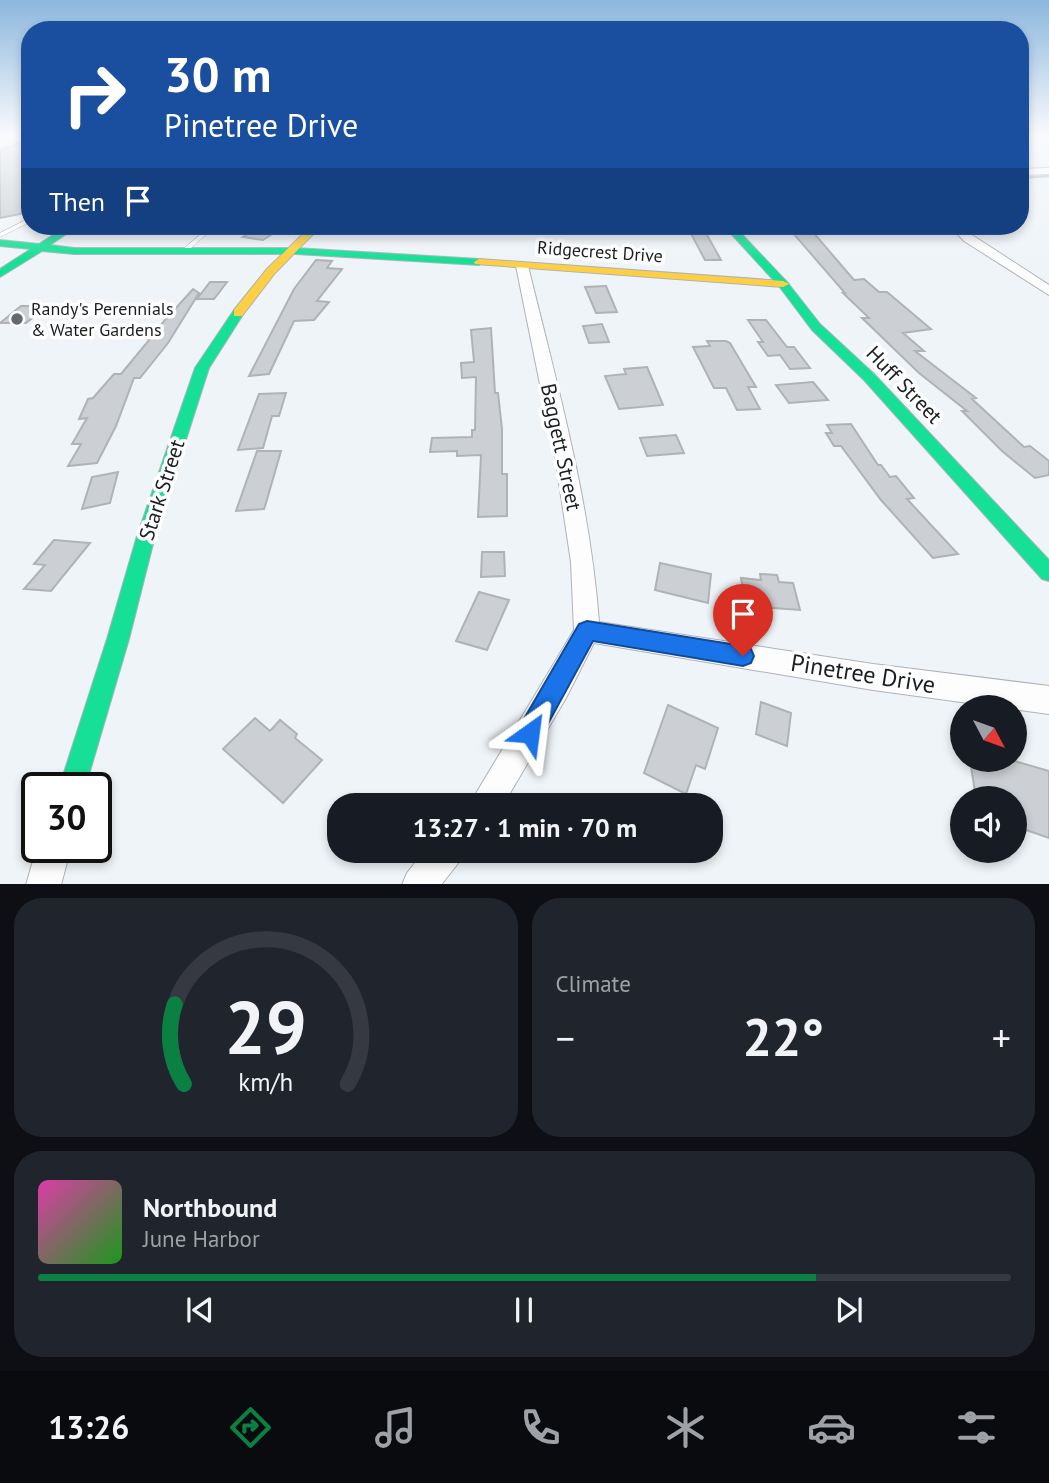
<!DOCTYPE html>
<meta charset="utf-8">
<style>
body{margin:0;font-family:"PT Sans",sans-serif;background:#20242c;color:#f1f3f6;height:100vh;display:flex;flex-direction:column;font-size:26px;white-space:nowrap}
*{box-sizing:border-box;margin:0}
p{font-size:23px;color:#9ea1a6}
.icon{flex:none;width:38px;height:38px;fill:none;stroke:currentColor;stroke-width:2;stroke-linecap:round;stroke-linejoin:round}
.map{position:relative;height:884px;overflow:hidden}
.panel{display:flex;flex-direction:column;gap:14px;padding:14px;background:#0d0f14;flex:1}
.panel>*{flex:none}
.guide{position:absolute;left:21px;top:21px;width:1008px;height:214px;border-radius:28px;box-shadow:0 4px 10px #0003;background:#1a4fa0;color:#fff;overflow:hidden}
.needle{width:46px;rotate:131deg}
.buttons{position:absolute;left:950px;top:695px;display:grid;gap:14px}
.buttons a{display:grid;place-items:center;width:77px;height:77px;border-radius:50%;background:#171b24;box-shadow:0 4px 10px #0003;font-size:35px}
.speed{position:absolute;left:21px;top:772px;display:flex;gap:14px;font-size:35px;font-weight:700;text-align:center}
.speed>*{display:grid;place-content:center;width:91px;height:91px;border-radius:50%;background:#171b24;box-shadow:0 4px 10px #0003;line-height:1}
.speed .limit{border:4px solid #111;border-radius:10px;background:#fff;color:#111}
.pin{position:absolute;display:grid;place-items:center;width:60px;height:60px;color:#fff;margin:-72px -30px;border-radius:50% 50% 50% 0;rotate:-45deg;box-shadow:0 0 7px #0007}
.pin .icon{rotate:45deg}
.me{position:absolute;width:77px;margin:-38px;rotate:31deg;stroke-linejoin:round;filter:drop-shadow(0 0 5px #0008)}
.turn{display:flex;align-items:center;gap:24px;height:147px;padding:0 28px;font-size:32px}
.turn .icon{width:91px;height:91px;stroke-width:2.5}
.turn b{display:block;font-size:49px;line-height:60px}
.then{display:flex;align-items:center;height:66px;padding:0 28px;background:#0003;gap:14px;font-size:26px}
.big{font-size:52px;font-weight:700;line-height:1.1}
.panel .widget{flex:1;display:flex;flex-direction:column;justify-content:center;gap:10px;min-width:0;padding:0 24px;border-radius:28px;background:#20242c}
.panel .dial{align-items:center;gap:0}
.dial svg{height:182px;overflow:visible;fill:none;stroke:#363941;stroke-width:7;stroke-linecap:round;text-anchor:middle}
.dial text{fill:#f1f3f6;stroke:none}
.song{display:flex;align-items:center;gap:21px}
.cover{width:84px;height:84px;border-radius:10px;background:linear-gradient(135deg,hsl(320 70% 55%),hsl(120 70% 35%))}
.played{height:7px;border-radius:4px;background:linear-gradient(90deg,#0b8043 80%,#363941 80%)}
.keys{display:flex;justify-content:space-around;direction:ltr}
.heat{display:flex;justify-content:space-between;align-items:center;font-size:38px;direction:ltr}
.panel .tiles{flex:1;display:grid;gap:14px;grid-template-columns:1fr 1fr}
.widget:last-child{grid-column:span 2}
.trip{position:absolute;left:327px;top:793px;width:396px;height:70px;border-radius:28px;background:#171b24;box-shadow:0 4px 10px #0003;font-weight:700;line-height:70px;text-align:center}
.tabs{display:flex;height:112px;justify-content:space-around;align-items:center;background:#090b0e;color:#9ea1a6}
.tabs .icon{width:49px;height:49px}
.tabs .selected{color:#0b8043}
.tabs b{font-size:32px;color:#f1f3f6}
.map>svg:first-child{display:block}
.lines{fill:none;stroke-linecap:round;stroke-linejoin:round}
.stream{stroke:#a2bbce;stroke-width:2.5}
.building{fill:#ccd0d4;stroke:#afb3b6;stroke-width:2}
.lane-casing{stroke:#afb3b7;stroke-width:1}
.street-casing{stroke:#afb3b7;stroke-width:2}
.fast-casing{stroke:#afb3b7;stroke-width:2}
.slow-casing{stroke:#afb3b7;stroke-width:2}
.path{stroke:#dadbdc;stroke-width:2;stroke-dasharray:3.5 2;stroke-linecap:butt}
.lane{fill:#fdfdfe;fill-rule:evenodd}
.street{fill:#fdfdfe;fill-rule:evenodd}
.fast{fill:#16e098;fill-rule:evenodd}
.slow{fill:#ffcf43;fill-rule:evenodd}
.route{fill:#1a73e8;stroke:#114b97;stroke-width:2}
.poi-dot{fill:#65696c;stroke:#fff;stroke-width:2.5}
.labels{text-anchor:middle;stroke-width:7;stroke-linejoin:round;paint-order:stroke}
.far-street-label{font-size:18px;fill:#1a1e20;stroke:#fff}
.far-poi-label{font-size:18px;fill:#1a1e20;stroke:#fff;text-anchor:start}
.street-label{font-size:21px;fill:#1a1e20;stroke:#fff}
.near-street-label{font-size:24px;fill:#1a1e20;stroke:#fff}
</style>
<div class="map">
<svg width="1049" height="885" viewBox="0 0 1049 885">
<rect width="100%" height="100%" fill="#eff4f8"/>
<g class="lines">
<path class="stream" d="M 1020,178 L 1049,176"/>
</g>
<path class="building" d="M 30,139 L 30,212 L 0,218 L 0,150 Z
M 260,226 L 284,226 L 263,240 L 243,237 Z
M 687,226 L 702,226 L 721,260 L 705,260 Z
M 812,231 L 854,280 L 864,279 L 879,292 L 887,292 L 931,329 L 903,333 L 924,351 L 915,351 L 976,398 L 972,399 L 1024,447 L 1030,446 L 1049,461 L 1049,475 L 1035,478 L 1002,451 L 962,411 L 967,411 L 919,373 L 862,318 L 869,318 L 843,293 L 845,293 L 792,232 Z
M 316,260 L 332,261 L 327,268 L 342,269 L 317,301 L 329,302 L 314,320 L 294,321 L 269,374 L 249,376 L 294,289 Z
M 210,282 L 227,282 L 214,299 L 197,299 Z
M 606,286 L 617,312 L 596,313 L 585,287 Z
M 193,289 L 199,293 L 168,343 L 140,378 L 134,378 L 116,426 L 97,463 L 68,466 L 81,444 L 72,444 L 87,418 L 79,419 L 88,399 L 93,398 L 114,374 L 121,374 L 150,339 L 148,339 Z
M 21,306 L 48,306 L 26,323 L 0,323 Z
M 748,320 L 766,320 L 787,347 L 794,347 L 810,368 L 790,369 L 780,355 L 768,356 L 758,342 L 763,342 Z
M 602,324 L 609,342 L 589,343 L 583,326 Z
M 491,328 L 495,393 L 498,393 L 502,429 L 502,474 L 507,474 L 507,516 L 478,517 L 481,455 L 457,456 L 457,451 L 430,452 L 432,438 L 472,437 L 472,430 L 475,430 L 476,377 L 462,378 L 461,363 L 474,362 L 471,330 Z
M 707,341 L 726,341 L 730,343 L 756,387 L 748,387 L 760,409 L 737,410 L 726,388 L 714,388 L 693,347 L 710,346 Z
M 647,367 L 663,405 L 619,409 L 605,376 L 626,374 L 624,369 Z
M 813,382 L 828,400 L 789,403 L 776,385 Z
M 286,393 L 279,416 L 272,416 L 263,448 L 238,450 L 259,394 Z
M 851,424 L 878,465 L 881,465 L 890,477 L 896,476 L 914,498 L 907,499 L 958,554 L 933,558 L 881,500 L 841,446 L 834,446 L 826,433 L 832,433 L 827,425 Z
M 676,435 L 684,453 L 647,456 L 640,438 Z
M 257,451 L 281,451 L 266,503 L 264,509 L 236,511 Z
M 118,472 L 110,503 L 82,509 L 92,477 Z
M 54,540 L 90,543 L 51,591 L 24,589 L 45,565 L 34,564 Z
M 482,552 L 504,552 L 505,576 L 481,577 Z
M 660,563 L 711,574 L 708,603 L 655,590 Z
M 760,574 L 777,575 L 779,582 L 793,583 L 800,610 L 746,606 L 741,578 L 761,580 Z
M 479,592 L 509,600 L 487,650 L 456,641 Z
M 761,702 L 791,713 L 787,746 L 756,734 Z
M 668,705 L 718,728 L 705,769 L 696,765 L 686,794 L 644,773 Z
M 255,718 L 270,731 L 280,720 L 297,734 L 295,738 L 322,760 L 283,803 L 223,749 Z
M 970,760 L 1011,760 L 1049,771 L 1049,838 L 1015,826 L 1015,798 L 976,798 Z"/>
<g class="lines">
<g class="lane-casing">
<path id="lane" d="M 30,218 L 30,222 L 0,237 L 0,233 Z
M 210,226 L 216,226 L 184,254 L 180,254 L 180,252 Z"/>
</g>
<g class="street-casing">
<path id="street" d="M 1049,168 L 1049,174 L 1020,175 L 1020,169 Z
M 950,226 L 962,226 L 972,235 L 1049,285 L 1049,295 L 964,241 Z
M 522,262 L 528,266 C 557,384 590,501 599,622 L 873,664 L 1049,686 L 1049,714 L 873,690 L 594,643 L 566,698 L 503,805 L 469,805 L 574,630 L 571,562 L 556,463 L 516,266 Z
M 37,847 L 71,847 L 61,885 L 26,885 Z
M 425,850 L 464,850 L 459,862 L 441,885 L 402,885 L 407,873 Z"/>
</g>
<g class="fast-casing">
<path id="fast" d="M 67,226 L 78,226 L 50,245 L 74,248 L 296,248 L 479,259 L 484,262 L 479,265 L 296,254 L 74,254 L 42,251 L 0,277 L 0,269 L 31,249 L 0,246 L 0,240 L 39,244 Z
M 724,226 L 734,226 L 787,282 L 820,324 L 874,374 L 1049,560 L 1049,581 L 1042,579 L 864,380 L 812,330 L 779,286 Z
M 238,309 L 244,313 L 209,368 L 155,536 L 129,639 L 85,788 L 59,788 L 107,639 L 137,536 L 195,368 L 234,310 Z"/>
</g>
<g class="slow-casing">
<path id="slow" d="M 311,226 L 321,226 L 275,273 L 242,316 L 234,316 L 234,310 L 267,269 Z
M 479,259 L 783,281 L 789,284 L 783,287 L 475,264 L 474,262 Z"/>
</g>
<path class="path" d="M 0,149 L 30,137"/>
<use href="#lane" class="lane"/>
<use href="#street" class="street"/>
<use href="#fast" class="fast"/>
<use href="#slow" class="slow"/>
</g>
<linearGradient id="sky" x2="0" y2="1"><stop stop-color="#8cb7de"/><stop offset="0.52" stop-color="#f8fafc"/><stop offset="1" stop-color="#f8fafc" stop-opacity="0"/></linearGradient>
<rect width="1049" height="259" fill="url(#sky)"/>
<path class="route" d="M 587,621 L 743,646 L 751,649 L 754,656 L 751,663 L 743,666 L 593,641 L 538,742 L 530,745 L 521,742 L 517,733 L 521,724 L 579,624 Z"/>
<circle class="poi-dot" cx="17" cy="319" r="7"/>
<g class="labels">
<g class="far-street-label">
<text transform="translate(600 252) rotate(4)" y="6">Ridgecrest Drive</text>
</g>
<g class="far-poi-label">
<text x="31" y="315">Randy's Perennials<tspan x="31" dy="21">&amp; Water Gardens</tspan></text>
</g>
<g class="street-label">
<text transform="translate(904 385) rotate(46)" y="7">Huff Street</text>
<text transform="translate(561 447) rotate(78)" y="7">Baggett Street</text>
<text transform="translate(162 490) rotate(-72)" y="7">Stark Street</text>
</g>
<g class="near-street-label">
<text transform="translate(863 674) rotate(9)" y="8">Pinetree Drive</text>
</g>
</g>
</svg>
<div class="buttons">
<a><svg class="needle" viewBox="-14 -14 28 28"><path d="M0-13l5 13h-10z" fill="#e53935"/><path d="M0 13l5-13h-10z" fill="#9ea1a6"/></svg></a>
<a><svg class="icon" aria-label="sound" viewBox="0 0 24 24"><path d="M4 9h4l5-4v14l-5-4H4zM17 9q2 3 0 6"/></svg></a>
</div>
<div class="speed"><div class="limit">30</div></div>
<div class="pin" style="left:743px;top:656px;background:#d93025"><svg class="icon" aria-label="arrive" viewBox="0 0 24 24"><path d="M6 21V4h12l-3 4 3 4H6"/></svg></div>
<svg class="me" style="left:530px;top:733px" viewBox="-20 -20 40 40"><path d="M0-17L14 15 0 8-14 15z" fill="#1a73e8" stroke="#fff" stroke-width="4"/></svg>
<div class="trip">13:27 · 1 min · 70 m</div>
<div class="guide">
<div class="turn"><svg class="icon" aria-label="right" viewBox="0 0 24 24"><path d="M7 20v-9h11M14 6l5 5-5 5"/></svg><div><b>30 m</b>Pinetree Drive</div></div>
<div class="then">Then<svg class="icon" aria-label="arrive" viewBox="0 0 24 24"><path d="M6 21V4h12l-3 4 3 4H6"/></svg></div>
</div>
</div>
<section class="panel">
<div class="tiles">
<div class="widget dial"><svg viewBox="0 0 100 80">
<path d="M14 69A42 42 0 1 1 86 69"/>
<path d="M14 69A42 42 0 0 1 10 34" stroke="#0b8043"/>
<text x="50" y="56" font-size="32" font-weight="700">29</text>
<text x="50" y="72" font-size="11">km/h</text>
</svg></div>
<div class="widget"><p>Climate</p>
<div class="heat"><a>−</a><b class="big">22°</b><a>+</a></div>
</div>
<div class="widget">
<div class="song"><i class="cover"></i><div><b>Northbound</b><p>June Harbor</p></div></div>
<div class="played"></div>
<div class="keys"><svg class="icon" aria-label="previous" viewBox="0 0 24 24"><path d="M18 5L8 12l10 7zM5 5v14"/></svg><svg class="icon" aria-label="pause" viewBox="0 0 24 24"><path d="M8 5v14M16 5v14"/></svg><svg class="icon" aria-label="next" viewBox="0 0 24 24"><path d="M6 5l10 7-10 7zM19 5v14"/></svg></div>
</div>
</div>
</section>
<nav class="tabs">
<b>13:26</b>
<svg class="icon selected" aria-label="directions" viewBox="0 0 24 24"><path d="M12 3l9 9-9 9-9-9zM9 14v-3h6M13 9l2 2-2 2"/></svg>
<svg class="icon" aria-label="music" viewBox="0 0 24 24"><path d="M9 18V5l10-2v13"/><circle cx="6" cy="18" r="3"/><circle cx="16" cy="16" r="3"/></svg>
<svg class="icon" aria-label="phone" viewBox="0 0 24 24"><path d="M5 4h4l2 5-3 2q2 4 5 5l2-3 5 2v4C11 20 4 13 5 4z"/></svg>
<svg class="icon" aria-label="climate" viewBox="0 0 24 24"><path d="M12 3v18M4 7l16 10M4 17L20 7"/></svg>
<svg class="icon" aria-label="car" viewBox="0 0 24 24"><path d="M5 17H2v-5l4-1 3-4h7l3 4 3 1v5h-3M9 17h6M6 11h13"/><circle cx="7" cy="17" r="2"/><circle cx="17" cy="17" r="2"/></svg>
<svg class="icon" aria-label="filters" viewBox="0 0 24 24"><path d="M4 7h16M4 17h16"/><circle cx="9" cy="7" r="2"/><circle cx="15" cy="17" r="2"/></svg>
</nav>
